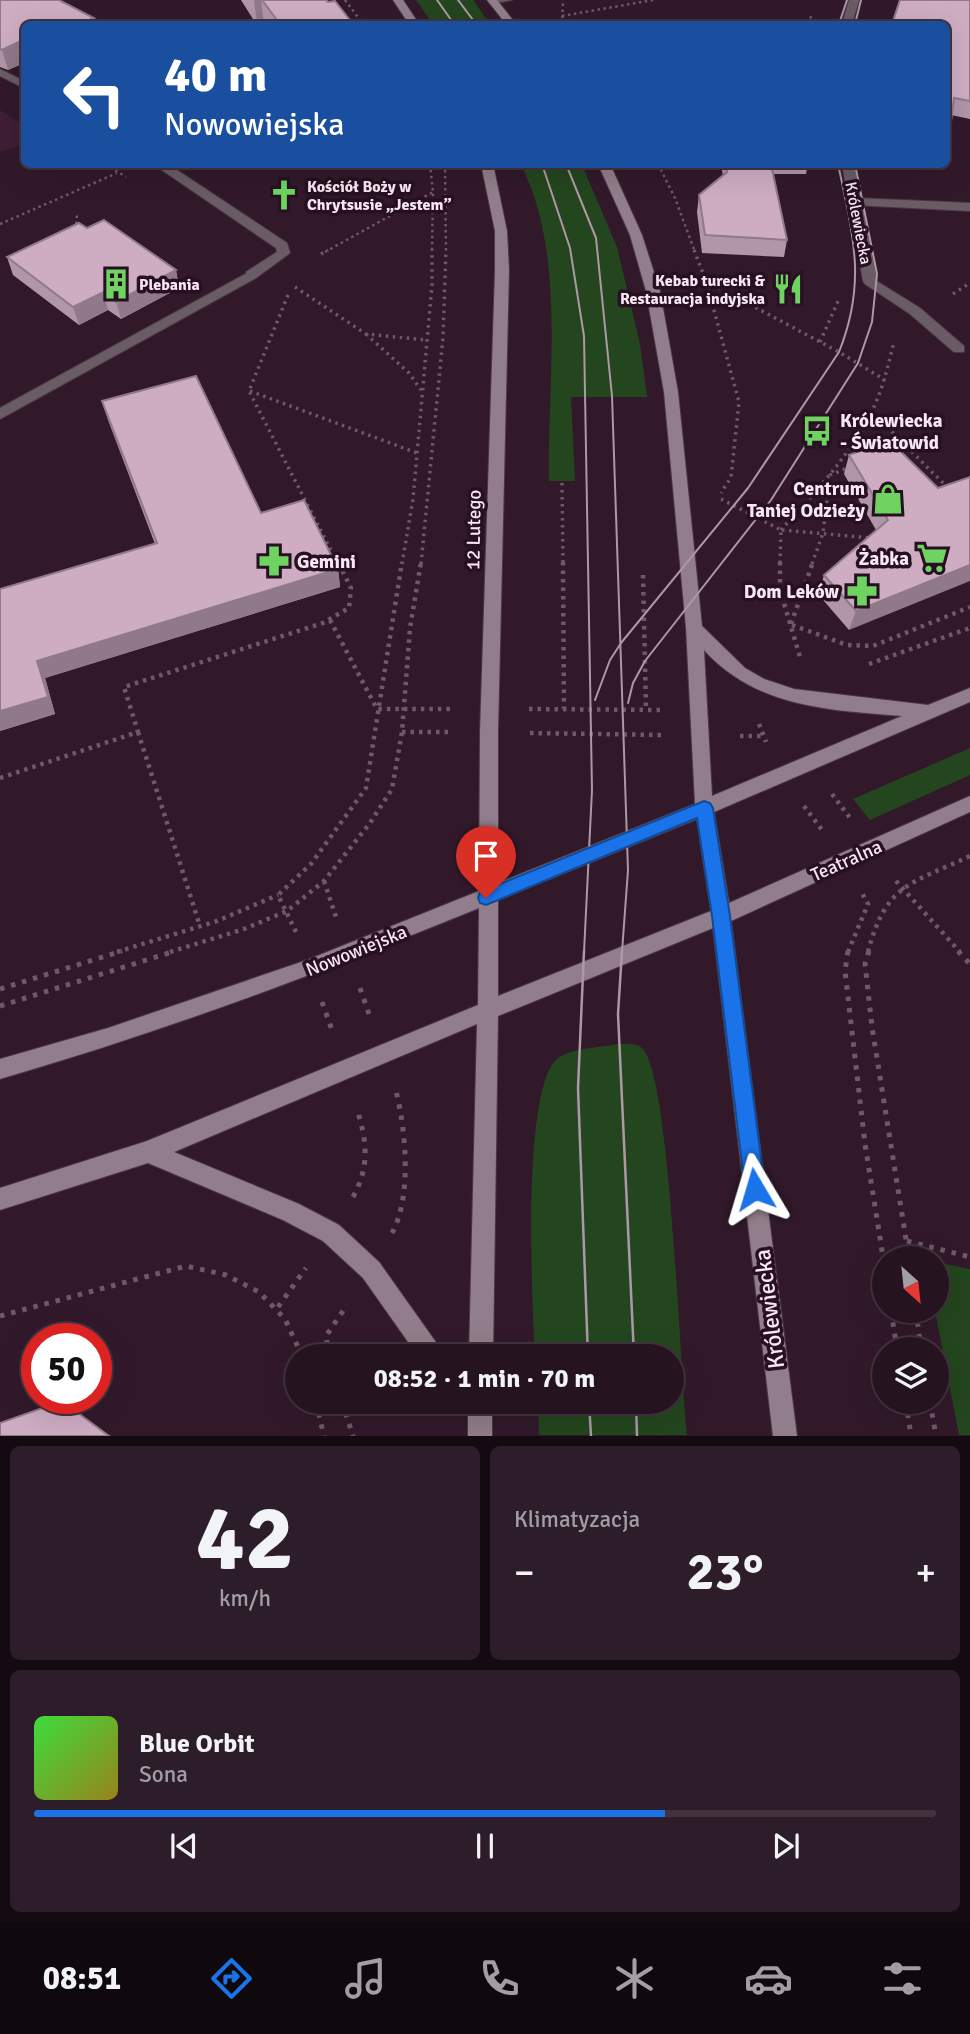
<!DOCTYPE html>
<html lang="pl">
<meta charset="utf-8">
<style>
body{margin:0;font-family:Signika,sans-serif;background:#2d1c29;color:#f1f3f6;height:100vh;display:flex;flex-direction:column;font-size:26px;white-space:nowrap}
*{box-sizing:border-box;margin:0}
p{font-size:23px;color:#a39ea5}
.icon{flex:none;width:38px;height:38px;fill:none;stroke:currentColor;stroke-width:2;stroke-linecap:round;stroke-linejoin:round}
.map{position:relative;height:1436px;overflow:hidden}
.drawer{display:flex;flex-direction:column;gap:10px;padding:10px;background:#140a12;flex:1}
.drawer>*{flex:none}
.top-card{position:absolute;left:21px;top:21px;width:929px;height:147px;border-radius:10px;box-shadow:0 7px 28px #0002,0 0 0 2px #42323e;background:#1a4fa0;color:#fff;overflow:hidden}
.needle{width:46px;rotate:153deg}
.fabs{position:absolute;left:872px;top:1246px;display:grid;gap:14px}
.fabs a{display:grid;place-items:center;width:77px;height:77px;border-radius:50%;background:#251320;box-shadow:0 7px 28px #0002,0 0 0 2px #42323e;font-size:35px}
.speed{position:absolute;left:21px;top:1323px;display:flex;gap:14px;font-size:35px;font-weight:700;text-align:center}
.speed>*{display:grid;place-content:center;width:91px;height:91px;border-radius:50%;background:#251320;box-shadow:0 7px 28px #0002,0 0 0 2px #42323e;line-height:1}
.speed .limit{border:10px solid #d22;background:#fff;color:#111}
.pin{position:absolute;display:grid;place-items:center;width:60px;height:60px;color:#fff;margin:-72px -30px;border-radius:50% 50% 50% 0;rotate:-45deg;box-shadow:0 0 7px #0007}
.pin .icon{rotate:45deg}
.me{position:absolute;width:77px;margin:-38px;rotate:353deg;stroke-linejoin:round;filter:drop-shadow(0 0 5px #0008)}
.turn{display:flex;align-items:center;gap:24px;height:147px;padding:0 28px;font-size:32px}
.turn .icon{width:91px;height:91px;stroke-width:2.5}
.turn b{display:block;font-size:49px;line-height:60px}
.big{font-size:52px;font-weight:800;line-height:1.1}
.drawer .card{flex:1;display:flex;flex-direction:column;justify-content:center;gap:10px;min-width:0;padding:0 24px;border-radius:10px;background:#2d1c29}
.drawer .dial{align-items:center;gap:0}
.dial b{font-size:91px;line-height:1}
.song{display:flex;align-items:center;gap:21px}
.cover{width:84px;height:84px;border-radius:10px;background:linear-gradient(135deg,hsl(120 70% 55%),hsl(50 70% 35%))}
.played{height:7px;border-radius:4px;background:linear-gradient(90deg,#1a73e8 70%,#42323e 70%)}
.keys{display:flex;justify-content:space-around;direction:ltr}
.heat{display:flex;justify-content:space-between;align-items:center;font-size:38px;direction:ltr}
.drawer .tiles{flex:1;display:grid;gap:10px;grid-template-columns:1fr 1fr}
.card:last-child{grid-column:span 2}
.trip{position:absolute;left:285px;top:1344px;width:399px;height:70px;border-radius:35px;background:#251320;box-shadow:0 7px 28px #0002,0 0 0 2px #42323e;font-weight:800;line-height:70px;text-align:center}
.menu{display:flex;height:112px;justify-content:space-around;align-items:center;background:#0f080d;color:#a39ea5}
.menu .icon{width:49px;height:49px}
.menu .selected{color:#1a73e8}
.menu b{font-size:32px;color:#f1f3f6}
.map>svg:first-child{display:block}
.built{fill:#3e1f35}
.green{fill:#23461e}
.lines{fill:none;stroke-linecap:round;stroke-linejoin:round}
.lane-casing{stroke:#4d3646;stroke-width:2}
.street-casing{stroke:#4d3646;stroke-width:2}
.secondary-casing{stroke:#4d3646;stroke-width:2}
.path-far3{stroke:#6f5969;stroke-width:2.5;stroke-dasharray:2.5 3.5;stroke-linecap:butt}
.path-far2{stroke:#6f5969;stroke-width:3.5;stroke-dasharray:2.5 4.5;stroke-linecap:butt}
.path-far1{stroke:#6f5969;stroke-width:4.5;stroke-dasharray:3.5 5;stroke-linecap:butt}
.path{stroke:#6f5969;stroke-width:5;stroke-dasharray:4.5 7;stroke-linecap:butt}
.lane{fill:#695c65;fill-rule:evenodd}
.street{fill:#695c65;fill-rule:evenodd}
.secondary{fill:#917d8b;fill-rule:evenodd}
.tram-far1{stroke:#ac98a6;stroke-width:2}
.tram{stroke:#ac98a6;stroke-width:2.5}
.wall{fill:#b195a8}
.shaded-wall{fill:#907988}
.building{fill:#ceadc3;stroke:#907988;stroke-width:2}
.route{fill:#1a73e8;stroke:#114b97;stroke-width:2}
.labels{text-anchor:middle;stroke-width:7;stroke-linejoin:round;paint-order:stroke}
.far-poi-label{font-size:16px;font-weight:bold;fill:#f8e7f2;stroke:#271021;text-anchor:start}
.far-street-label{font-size:16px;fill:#f8e7f2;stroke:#271021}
.poi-label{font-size:19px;font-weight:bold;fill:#f8e7f2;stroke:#271021;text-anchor:end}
.street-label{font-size:19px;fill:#f8e7f2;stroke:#271021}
.near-street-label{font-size:23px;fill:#f8e7f2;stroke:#271021}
</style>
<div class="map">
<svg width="970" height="1436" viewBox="0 0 970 1436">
<rect width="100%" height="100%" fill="#31192a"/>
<path class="built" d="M 0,110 L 24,126 L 24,144 L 0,152 Z"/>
<path class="green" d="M 416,0 L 473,0 L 490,24 L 433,24 Z
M 521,165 L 582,165 L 617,247 L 640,344 L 647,397 L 571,397 L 575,481 L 549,481 C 547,381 567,255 521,165 Z
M 970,748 L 970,775 L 870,820 L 853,799 Z
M 618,1044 C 627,1044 636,1042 643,1049 C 671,1080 680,1375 687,1435 L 539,1435 L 538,1402 L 672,1402 L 672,1356 L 535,1356 C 532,1304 522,1093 556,1060 C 570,1047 601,1048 618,1044 Z
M 940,1263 L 970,1269 L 970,1435 L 959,1435 L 935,1311 L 936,1266 Z"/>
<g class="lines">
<g class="lane-casing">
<path id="lane" d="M 857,198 L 970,203 L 970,211 L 853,205 L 853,199 Z
M 251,271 L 256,272 L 256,278 L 0,419 L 0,408 Z
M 870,277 L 920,308 L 964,346 L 964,352 L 954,352 L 910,314 L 865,284 L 863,281 Z"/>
</g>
<g class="street-casing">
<path id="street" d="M 490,0 L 512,0 L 490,4 Z
M 849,0 L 859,0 L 852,24 L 842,24 Z
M 0,69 L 24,81 L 24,88 L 0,76 Z
M 153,164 L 168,164 L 287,243 L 290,253 L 256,278 L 246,278 L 246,272 L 277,252 L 276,248 Z
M 842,164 L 854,164 L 877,281 L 875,284 L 870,285 L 863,281 Z"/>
</g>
<g class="secondary-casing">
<path id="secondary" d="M 393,0 L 403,0 L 419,24 L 409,24 Z
M 487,0 L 497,0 L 516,24 L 506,24 Z
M 481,164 L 493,164 L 507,231 L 509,270 L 498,732 L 498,883 L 695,804 L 686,628 L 664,392 L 646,291 L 630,235 L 598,164 L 610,164 L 642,235 L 660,291 L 678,392 L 702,626 L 745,668 L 764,679 L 794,689 L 928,705 L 970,688 L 970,702 L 714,812 L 729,903 L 970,796 L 970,812 L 731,921 L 797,1436 L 773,1436 L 713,928 L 498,1016 L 493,1356 L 469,1356 L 477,1024 L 174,1152 L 299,1204 L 339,1225 L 379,1262 L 440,1348 L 444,1356 L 418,1356 L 363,1278 L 323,1241 L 283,1220 L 148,1163 L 0,1210 L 0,1188 L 147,1141 L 478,1005 L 479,908 C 320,973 165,1031 0,1079 L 0,1059 L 108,1028 L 307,960 L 479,891 L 480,732 L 495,270 L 495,231 ZM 704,650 C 757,708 828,710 902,716 L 712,796 ZM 697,819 L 711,911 L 498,996 L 498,900 Z
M 468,1402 L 492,1402 L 492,1436 L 468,1436 Z"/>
</g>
<path class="path-far3" d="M 345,0 L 363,24
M 562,16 L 653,0
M 562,24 L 563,0
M 808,24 L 812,14
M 105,164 L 126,177
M 430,164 L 433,192 L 432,252
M 445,164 L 446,252
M 658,164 L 675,198 L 695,252
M 0,224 L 117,173
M 76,230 L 77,213
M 325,252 L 433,192"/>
<path class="path-far2" d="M 694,250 L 706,281 L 739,402 L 731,477 L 721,493
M 321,254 L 328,250
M 706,281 L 839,352 L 885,380
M 295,287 L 366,334 L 426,340
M 953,294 L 970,283
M 288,295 L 249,391 L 338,564
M 366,334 L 409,373 L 421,390
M 820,342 L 839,299
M 250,391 L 417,453
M 872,412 L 948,488
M 895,452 L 909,449
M 562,483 L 563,564
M 721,499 L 781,530 L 780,564
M 781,530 C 814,493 851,455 873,409 C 883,388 888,365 894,342
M 782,530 L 871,538
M 402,564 L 413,499 L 432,285 L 432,250
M 421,564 L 443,338 L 446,250
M 812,564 L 823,533 L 830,475 L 850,467"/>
<path class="path-far1" d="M 563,562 L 564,709
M 780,562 L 780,590 L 800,657
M 643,575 L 646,710
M 330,620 L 377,709 L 451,709
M 791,624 L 813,562
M 792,625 L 847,645 L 873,646 L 970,607
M 869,664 L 970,628
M 529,709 L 660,710
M 759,724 L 766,742
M 138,732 L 200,926
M 402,732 L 448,732
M 530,733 L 661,735
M 740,736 L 764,736
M 0,778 L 138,732 L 124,687 L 323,623 L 349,608 L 351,588 L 338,562
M 832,794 L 850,818
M 804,806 L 822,830
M 324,881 L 336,917
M 896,881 L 960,952
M 296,932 L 278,895 L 311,864 L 366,788 L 402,562
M 117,952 L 217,921 L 278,895
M 170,952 L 244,929 L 287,911 L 324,881 L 370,823 L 392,789 L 402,732 L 410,628 L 421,562
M 848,952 L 868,904 L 862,893
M 868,952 C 886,883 911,884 970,856"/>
<path class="path" d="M 848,951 L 845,971 L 865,1144 L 884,1263
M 869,951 L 865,964 L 872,1027 L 909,1258
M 958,951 L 970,964
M 360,988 L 370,1017
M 0,989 L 122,951
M 322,1002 L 332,1030
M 0,1006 L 175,951
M 353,1197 C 370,1166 367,1142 357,1109
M 392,1233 C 412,1197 406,1131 396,1091
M 907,1241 L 970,1257
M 278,1307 L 306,1268
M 891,1311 L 897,1349
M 916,1311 L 921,1349
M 0,1316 L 186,1266 L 226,1275 L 259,1292 L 285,1319 L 302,1356
M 329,1356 L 326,1336 L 347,1305
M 316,1402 L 324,1436
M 342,1402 L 353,1436
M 906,1402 L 911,1436
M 930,1402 L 936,1436"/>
<use href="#lane" class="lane"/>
<use href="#street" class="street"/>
<use href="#secondary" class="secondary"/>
<path class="tram-far1" d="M 437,0 L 454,24
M 458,0 L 476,24
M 839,24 L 847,0
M 855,24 L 861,0
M 542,164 L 570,248 L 584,336 L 592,790 L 584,952
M 566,164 L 596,238 L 612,396 L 628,870 L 622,952
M 595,700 L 610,660 L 621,643 L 748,488 L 839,352 C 867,282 853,235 838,164
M 628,703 L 633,683 L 645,661 L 771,500 L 858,363 L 872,322 L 877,274 L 855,164"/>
<path class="tram" d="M 584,951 L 578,1088 L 588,1356
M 622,951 L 618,1014 L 634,1356
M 589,1402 L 591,1436
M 636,1402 L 637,1436"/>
</g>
<path class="wall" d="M 0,0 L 24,24 L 24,63 L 8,70 L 0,67 Z
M 241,0 L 326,0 L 353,24 L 256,24 Z
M 970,0 L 970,119 L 951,115 L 950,130 L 947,139 L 947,24 Z
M 721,164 L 808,164 L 806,174 L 773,174 L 787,240 L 784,257 L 702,253 L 697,212 L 699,195 L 723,176 Z
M 87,228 L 176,270 L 179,288 L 121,319 L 108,310 L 79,325 L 13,275 L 7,257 Z
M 102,401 L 338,569 L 340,587 L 45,678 L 55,714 L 0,731 L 155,544 L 108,420 Z
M 849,455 L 938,488 L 849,630 L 818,594 L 824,575 L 876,530 L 844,474 Z"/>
<path class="shaded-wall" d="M 254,0 L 261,0 L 264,24 L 257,24 Z
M 94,18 L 96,24 L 77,24 Z
M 21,41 L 24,55 L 24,63 L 8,70 L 2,50 Z
M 176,270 L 179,288 L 121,319 L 116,302 Z
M 104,292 L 108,310 L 79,325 L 73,307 Z
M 970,565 L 970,581 L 849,630 L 856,611 Z
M 338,569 L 340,587 L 45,678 L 55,714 L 0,731 L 0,711 L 37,661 Z"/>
<path class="building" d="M 0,0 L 59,0 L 94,18 L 77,24 L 24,24 L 24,43 L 21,41 L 2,50 L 0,49 Z
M 262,0 L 326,0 L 328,2 L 335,1 L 353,24 L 280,24 Z
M 900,0 L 970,0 L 970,101 L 954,98 L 950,130 L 947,129 L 947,24 L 892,24 Z
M 725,22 L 742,24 L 724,24 Z
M 726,164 L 771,164 L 787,240 L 705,235 L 699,195 L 727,172 Z
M 104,220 L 176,270 L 116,302 L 104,292 L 73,307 L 7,257 L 79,223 L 87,228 Z
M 196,376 L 261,513 L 304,500 L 338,569 L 37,661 L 48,697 L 0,711 L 0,589 L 157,543 L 102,401 Z
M 889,440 L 938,488 L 970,477 L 970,565 L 856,611 L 824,575 L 888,520 L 849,455 Z
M 62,1401 L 109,1436 L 0,1436 L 0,1423 Z"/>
<path class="route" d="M 704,801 L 710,803 L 713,808 L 730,916 L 765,1189 L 762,1196 L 755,1199 L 748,1196 L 745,1189 L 712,916 L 697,818 L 486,905 L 480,903 L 478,898 L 480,892 Z"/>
<defs>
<g id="church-bare" transform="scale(2.415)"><path d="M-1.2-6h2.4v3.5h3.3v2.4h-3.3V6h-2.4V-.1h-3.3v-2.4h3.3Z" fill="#6ed360" stroke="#271021" stroke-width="2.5" paint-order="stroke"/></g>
<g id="building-bare" transform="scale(2.415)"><path d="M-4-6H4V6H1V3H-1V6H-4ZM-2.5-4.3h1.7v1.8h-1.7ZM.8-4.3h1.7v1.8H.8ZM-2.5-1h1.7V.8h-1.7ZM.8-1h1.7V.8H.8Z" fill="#6ed360" stroke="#271021" stroke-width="2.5" paint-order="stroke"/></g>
<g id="restaurant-bare" transform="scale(2.415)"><path d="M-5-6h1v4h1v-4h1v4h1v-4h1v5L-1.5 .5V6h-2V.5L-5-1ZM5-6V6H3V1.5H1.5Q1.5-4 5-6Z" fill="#6ed360" stroke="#271021" stroke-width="2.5" paint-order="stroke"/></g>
<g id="bus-bare" transform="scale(2.415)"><path d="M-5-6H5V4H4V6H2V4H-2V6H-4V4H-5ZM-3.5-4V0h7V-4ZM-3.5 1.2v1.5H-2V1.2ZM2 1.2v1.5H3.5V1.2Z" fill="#6ed360" stroke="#271021" stroke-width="2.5" paint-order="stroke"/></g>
<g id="shop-bare" transform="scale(2.415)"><path d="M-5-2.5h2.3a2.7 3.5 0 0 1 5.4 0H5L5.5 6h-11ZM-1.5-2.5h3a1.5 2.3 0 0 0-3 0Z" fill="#6ed360" stroke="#271021" stroke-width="2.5" paint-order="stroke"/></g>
<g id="supermarket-bare" transform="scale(2.415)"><path d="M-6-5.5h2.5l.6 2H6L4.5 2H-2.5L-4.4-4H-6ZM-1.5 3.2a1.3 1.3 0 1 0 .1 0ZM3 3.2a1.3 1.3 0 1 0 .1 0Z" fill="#6ed360" stroke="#271021" stroke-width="2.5" paint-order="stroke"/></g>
<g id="pharmacy-bare" transform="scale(2.415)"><path d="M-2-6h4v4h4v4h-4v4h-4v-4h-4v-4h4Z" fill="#6ed360" stroke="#271021" stroke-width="2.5" paint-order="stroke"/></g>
</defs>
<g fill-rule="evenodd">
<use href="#church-bare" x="284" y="195"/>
<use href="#building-bare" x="116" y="284"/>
<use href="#restaurant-bare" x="788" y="289"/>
<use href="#bus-bare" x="817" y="431"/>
<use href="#shop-bare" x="888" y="499"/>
<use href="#supermarket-bare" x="932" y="558"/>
<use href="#pharmacy-bare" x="274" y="561"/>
<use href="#pharmacy-bare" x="862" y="591"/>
</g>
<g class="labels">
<g class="far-poi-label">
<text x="307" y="192">Kościół Boży w<tspan x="307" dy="18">Chrytsusie „Jestem”</tspan></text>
<text x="765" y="286" text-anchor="end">Kebab turecki &amp;<tspan x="765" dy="18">Restauracja indyjska</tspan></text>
<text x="139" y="290">Plebania</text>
</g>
<g class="far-street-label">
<text transform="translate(859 223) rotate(79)" y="6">Królewiecka</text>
</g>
<g class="poi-label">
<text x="840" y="427" text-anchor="start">Królewiecka<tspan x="840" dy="22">- Światowid</tspan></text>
<text x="865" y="495">Centrum<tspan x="865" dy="22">Taniej Odzieży</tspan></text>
<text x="909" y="565">Żabka</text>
<text x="297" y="568" text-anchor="start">Gemini</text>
<text x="839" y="598">Dom Leków</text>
</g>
<g class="street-label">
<text transform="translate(473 530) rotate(-89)" y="7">12 Lutego</text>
<text transform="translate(846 860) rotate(-24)" y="7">Teatralna</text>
<text transform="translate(356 950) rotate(-22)" y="7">Nowowiejska</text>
</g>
<g class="near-street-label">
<text transform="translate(769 1309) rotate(-97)" y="8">Królewiecka</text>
</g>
</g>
</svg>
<div class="fabs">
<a><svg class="needle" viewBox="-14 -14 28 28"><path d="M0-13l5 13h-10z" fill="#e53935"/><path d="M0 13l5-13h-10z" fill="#a39ea5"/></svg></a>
<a><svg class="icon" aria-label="layers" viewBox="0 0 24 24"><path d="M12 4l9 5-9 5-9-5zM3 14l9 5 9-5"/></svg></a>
</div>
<div class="speed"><div class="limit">50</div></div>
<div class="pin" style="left:486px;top:898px;background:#d93025"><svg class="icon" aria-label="arrive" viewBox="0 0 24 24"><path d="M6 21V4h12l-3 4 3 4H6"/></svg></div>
<svg class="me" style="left:755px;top:1189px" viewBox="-20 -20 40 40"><path d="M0-17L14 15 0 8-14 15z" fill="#1a73e8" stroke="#fff" stroke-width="4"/></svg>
<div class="trip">08:52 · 1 min · 70 m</div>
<div class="top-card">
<div class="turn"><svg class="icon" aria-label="left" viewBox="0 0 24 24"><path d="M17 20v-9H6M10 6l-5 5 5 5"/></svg><div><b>40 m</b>Nowowiejska</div></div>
</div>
</div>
<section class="drawer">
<div class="tiles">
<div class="card dial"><b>42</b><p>km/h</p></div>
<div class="card"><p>Klimatyzacja</p>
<div class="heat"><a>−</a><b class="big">23°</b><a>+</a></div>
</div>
<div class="card">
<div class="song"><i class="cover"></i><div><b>Blue Orbit</b><p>Sona</p></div></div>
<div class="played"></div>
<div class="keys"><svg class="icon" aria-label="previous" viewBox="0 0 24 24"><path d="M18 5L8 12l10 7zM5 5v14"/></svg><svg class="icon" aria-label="pause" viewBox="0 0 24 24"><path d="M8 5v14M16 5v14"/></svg><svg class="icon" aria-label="next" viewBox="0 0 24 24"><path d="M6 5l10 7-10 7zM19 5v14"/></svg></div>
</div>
</div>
</section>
<nav class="menu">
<b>08:51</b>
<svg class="icon selected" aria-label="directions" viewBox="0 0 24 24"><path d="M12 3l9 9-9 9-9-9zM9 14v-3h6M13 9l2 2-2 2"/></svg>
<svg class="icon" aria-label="music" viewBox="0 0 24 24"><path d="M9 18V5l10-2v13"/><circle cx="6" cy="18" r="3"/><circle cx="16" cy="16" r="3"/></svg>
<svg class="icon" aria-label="phone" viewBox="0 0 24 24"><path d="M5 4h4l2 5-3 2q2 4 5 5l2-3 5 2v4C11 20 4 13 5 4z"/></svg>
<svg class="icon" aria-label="climate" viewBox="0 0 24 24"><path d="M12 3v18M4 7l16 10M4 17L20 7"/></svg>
<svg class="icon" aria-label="car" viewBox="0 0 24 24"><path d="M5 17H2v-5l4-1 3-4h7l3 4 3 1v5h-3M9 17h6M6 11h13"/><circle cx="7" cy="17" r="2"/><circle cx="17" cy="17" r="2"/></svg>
<svg class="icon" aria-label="filters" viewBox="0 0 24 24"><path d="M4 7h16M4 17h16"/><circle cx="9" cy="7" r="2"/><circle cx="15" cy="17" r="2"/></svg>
</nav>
